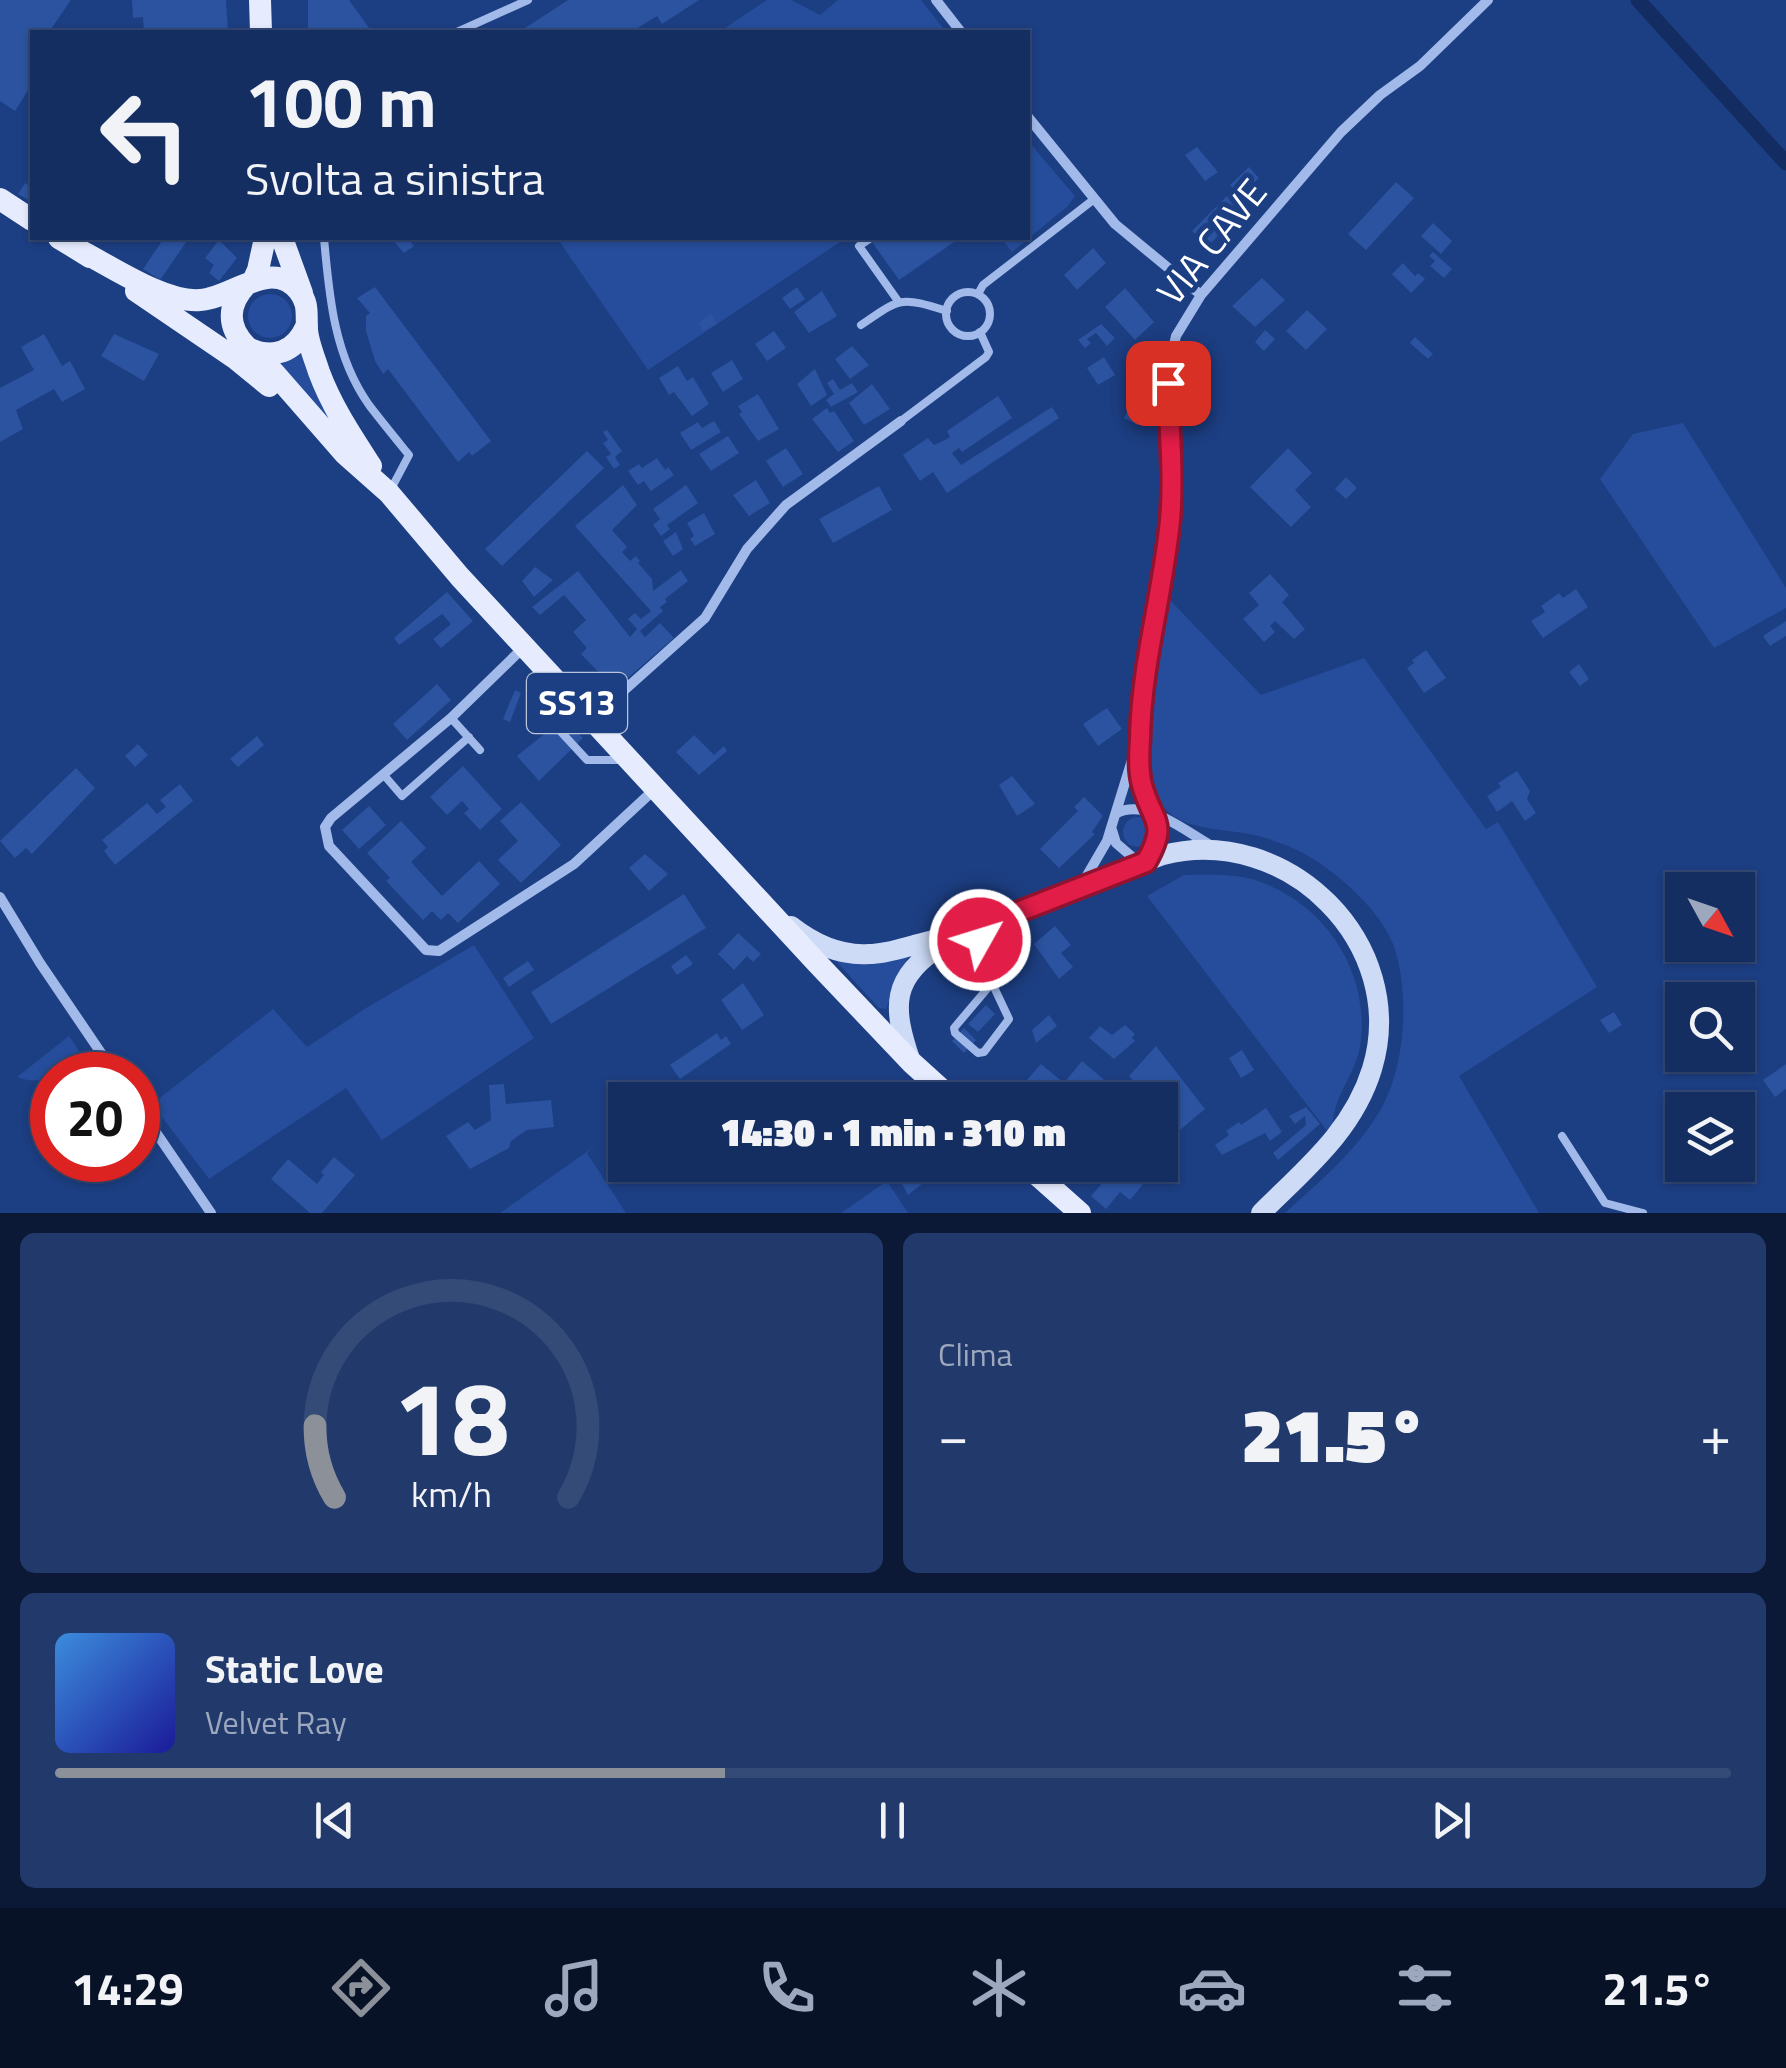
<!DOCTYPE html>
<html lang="it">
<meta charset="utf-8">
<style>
body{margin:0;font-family:"Titillium Web",sans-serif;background:#223a6b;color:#f1f3f6;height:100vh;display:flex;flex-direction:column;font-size:38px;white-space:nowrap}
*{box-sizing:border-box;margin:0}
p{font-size:32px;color:#9da8be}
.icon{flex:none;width:55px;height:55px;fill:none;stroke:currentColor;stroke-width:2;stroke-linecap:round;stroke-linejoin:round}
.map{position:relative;height:1213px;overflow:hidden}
.drawer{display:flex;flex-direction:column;gap:20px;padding:20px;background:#0c1936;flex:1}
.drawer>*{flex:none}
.top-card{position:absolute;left:30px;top:30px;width:1000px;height:210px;border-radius:0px;box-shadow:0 2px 8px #0004,0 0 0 2px #344a77;background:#152e62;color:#f1f3f6;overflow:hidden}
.needle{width:65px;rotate:130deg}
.buttons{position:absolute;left:1665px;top:872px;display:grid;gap:20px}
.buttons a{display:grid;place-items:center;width:90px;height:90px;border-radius:0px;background:#152e62;box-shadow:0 2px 8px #0004,0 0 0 2px #344a77;font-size:50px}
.speed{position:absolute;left:30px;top:1052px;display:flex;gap:20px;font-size:50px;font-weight:700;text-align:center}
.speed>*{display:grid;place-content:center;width:130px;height:130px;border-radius:50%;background:#152e62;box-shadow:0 2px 8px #0004,0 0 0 2px #344a77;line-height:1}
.speed .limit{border:15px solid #d22;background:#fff;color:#111}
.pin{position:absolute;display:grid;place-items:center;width:85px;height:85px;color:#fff;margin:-42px;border-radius:20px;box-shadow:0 5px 15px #0006}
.me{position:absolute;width:110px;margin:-55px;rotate:51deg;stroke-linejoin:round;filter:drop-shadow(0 0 8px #0008)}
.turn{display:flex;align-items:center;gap:35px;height:210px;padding:0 50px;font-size:45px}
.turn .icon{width:130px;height:130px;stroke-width:2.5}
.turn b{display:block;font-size:70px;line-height:85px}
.big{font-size:75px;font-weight:800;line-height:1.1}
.drawer .widget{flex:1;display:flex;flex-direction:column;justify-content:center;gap:15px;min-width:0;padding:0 35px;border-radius:15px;background:#223a6b}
.drawer .dial{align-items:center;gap:0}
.dial svg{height:260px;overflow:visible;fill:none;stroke:#344a77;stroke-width:7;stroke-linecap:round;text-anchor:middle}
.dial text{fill:#f1f3f6;stroke:none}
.song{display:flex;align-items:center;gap:30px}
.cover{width:120px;height:120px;border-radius:15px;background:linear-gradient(135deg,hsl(210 70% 55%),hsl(240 70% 35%))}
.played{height:10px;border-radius:5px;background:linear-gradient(90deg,#8c9099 40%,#344a77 40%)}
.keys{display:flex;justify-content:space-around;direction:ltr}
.heat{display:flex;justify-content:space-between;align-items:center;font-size:55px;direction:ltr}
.drawer .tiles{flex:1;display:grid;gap:20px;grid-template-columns:1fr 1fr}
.widget:last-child{grid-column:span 2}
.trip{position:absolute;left:608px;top:1082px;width:570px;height:100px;border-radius:0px;background:#152e62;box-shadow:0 2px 8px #0004,0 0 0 2px #344a77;font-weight:800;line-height:100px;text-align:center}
.tab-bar{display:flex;height:160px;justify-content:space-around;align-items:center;background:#081227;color:#9da8be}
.tab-bar .icon{width:70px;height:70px}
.tab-bar .on{color:#8c9099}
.tab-bar b{font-size:45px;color:#f1f3f6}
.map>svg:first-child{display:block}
.green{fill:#264d9b}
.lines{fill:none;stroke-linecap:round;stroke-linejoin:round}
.canal{stroke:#132c61;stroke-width:15}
.building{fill:#2b53a0}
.service{stroke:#a2baea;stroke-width:8}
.minor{stroke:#a2baea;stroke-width:10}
.secondary{stroke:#cddbf7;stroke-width:20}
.primary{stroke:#e6ecfe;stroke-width:22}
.route-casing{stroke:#92132f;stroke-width:25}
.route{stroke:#e11d48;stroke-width:18}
.labels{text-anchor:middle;stroke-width:10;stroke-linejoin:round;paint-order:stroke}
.shield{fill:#1c3e82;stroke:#bbc5da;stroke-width:2.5}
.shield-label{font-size:35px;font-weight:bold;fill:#fff}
.street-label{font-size:38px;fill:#fff;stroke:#1c3e82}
</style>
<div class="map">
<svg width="1786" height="1213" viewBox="0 0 1786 1213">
<rect width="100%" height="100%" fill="#1c3e82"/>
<path class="green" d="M 767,0 L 791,0 L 820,15 L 838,0 L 921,0 L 946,32 L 719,32 Z
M 1028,141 L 1075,196 L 1068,206 L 1012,252 L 1001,238 L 1028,238 Z
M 557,238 L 846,238 L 648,370 Z
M248 316a22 22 0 1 1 44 0a22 22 0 1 1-44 0Z
M 303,352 L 329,417 L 327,418 L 280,365 Z
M 1683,423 L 1786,588 L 1786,608 L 1714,648 L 1600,479 L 1633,434 Z
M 1169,599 L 1261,695 L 1364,658 L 1486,829 L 1498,822 L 1597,987 L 1459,1076 L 1539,1213 L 1285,1213 C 1320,1181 1359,1149 1382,1107 C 1406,1063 1410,991 1393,944 C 1379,908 1331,866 1297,850 C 1284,844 1268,838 1254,835 C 1227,829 1189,831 1167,811 C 1159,805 1152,788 1147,779 C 1139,764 1165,626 1169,599 Z
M1123 832a15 15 0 1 1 30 0a15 15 0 1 1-30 0Z
M 1184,875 C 1209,875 1237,873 1261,882 C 1329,907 1371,976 1360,1047 C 1355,1075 1332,1099 1333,1126 L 1328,1132 L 1147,896 Z
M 474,945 L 534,1038 L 382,1140 L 346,1088 L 209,1179 L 152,1104 L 273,1009 L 307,1047 L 366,1008 Z
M 908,956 L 886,1009 L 879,1008 L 836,961 Z
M 69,1036 L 79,1051 C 60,1071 46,1088 17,1077 Z
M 595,1146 L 587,1153 L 626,1213 L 500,1213 Z
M 887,1181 L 908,1213 L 841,1213 Z"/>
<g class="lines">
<path class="canal" d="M 1638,0 L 1786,163"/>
</g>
<path class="building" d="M 0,0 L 71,0 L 49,32 L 32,32 L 32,58 L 29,64 L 32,67 L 32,84 L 15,111 L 0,101 Z
M 132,0 L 226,0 L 228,32 L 144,32 L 143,17 L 133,18 Z
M 308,0 L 349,0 L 372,32 L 312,32 L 308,30 Z
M 568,0 L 699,0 L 662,24 L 657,16 L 631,32 L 519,32 Z
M 1197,147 L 1218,172 L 1205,181 L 1185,155 Z
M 1249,167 L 1259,178 L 1240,196 L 1230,185 Z
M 1396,182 L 1414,198 L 1366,250 L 1348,234 Z
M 25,183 L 32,188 L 32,202 L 18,194 Z
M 1227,196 L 1242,212 L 1208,246 L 1192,231 Z
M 1433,223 L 1452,241 L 1441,254 L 1421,236 Z
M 164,238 L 189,238 L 160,280 L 143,269 Z
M 391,238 L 408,238 L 414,246 L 404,253 Z
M 880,238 L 960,238 L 899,280 L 872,242 Z
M 219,240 L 237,258 L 219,281 L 209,273 L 214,265 L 205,258 Z
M 1093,248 L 1106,263 L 1077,290 L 1064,275 Z
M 1433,252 L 1452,269 L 1444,278 L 1430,266 L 1435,261 L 1429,256 Z
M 1403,263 L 1415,276 L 1418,273 L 1425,279 L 1411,293 L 1392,274 Z
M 1262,278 L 1285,300 L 1255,327 L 1232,306 Z
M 375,287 L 491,441 L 472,456 L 469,452 L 458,462 L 388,369 L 383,374 L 375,361 L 366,331 L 366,316 L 370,313 L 357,298 Z
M 797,287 L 805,299 L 790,309 L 782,298 Z
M 1125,288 L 1154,322 L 1135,340 L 1105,307 Z
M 822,291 L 837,316 L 809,333 L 794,312 Z
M 1307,310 L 1327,329 L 1306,350 L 1286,331 Z
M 711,313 L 717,324 L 703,331 L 699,323 Z
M 1101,324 L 1115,338 L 1107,346 L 1096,333 L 1087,339 L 1091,343 L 1085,348 L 1078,340 Z
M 1265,330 L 1275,339 L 1264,351 L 1255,342 Z
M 774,331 L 786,348 L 767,361 L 755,344 Z
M 44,334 L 62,366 L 70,361 L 85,389 L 62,402 L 54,389 L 16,410 L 23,429 L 0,442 L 0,388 L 34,370 L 21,347 Z
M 114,334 L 159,354 L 144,381 L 101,356 Z
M 1415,337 L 1433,354 L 1428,359 L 1410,343 Z
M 852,346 L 869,365 L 850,379 L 835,359 Z
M 1104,357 L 1115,375 L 1098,385 L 1087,368 Z
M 732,360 L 743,379 L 723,392 L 711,373 Z
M 678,366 L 687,381 L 693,377 L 709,404 L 692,416 L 674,392 L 669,395 L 659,378 Z
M 815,369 L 827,395 L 811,406 L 797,384 Z
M 833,379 L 840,390 L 852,383 L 858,392 L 831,407 L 826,400 L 834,394 L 827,383 Z
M 1144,379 L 1162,388 L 1158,396 L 1161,398 L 1154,412 L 1144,411 L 1137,425 L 1124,418 Z
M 872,384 L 890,409 L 864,425 L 849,403 Z
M 758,394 L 779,429 L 758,441 L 739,414 L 742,412 L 738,406 Z
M 998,396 L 1012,418 L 962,452 L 959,448 L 952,453 L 961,465 L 1052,407 L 1059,418 L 947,493 L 933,472 L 920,481 L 903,455 L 928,438 L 934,445 L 945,440 L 950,437 L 947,431 Z
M 827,408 L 830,413 L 834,411 L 854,441 L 838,452 L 812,419 Z
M 714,421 L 721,432 L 691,450 L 680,433 L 698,422 L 702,428 Z
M 607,430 L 622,451 L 615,457 L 620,465 L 614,469 L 606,457 L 611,454 L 603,443 L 608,440 L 603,432 Z
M 728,436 L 739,453 L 711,471 L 699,454 Z
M 786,448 L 803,474 L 783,487 L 766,461 Z
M 1288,448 L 1312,473 L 1295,490 L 1311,507 L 1291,527 L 1250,487 Z
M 587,451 L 604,468 L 502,566 L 485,549 Z
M 657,458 L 665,470 L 668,467 L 674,475 L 651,491 L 644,481 L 638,485 L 628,471 L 639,464 L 642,468 Z
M 1346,477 L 1357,488 L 1346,499 L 1335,489 Z
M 756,480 L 770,503 L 749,516 L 733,495 Z
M 623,485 L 637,505 L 612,530 L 627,547 L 622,552 L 630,561 L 636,556 L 640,561 L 638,563 L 652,579 L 653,591 L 681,570 L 688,581 L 665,599 L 667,602 L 660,607 L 663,611 L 640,631 L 645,637 L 660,623 L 674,638 L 615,689 L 581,654 L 587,648 L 573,632 L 586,620 L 564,595 L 540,615 L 532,607 L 578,571 L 630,637 L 637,629 L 628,619 L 635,613 L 641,619 L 651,611 L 575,526 Z
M 686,485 L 698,503 L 667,525 L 670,529 L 661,536 L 653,525 L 660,519 L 653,509 Z
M 879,486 L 892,510 L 833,543 L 819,519 Z
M 704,513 L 715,534 L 695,546 L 690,539 L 694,536 L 687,523 Z
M 676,532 L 683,549 L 673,556 L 663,541 Z
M 535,567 L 553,580 L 534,597 L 522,581 Z
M 1270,574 L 1289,595 L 1282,602 L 1305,629 L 1294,639 L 1275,621 L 1270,626 L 1275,632 L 1264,642 L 1243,619 L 1259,605 L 1249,593 Z
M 1576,589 L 1588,607 L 1543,638 L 1531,621 L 1545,612 L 1541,606 L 1559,593 L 1563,598 Z
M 447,592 L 473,621 L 441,648 L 433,639 L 451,624 L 442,614 L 399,645 L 394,638 Z
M 1786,621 L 1786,636 L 1770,646 L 1763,636 Z
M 1426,650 L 1446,678 L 1424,693 L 1407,668 L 1414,663 L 1412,660 Z
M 1579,664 L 1589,679 L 1580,686 L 1569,672 Z
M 437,684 L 451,700 L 407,740 L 393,724 Z
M 515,690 L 521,693 L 510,722 L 503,719 Z
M 1107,708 L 1122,729 L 1098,746 L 1083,724 Z
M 564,718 L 583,738 L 539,781 L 517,756 Z
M 694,735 L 714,755 L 724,746 L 727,751 L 699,775 L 676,752 Z
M 257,736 L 264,745 L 238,767 L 230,759 Z
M 138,744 L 148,755 L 135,767 L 125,756 Z
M 463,766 L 502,809 L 480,830 L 464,813 L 469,809 L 462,801 L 447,815 L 430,797 Z
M 76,768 L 95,788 L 32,854 L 26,848 L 15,858 L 0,841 Z
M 1517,771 L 1530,791 L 1527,799 L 1536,813 L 1525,821 L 1512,801 L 1497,812 L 1487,796 L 1501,787 L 1498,783 Z
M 1012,776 L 1035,804 L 1017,816 L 999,785 Z
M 180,784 L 193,801 L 115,865 L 104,851 L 108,847 L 102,840 L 147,803 L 157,814 L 166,807 L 160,800 Z
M 1084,797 L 1103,816 L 1092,832 L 1095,834 L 1059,868 L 1040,849 L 1078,811 L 1074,807 Z
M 521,802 L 561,845 L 521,883 L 498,860 L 518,841 L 500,821 Z
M 369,806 L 386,825 L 359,849 L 342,830 Z
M 401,821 L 426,848 L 411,862 L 442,896 L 479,861 L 500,884 L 458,923 L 448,913 L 441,920 L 432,911 L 423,920 L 386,881 L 390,878 L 367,853 Z
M 645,854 L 668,874 L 649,891 L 629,868 Z
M 684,894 L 706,928 L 551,1024 L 531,992 Z
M 1055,926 L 1071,945 L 1061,953 L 1073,967 L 1059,979 L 1034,944 Z
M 738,933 L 761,954 L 753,962 L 747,956 L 734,970 L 718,954 Z
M 686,955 L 693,964 L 677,975 L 671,966 Z
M 528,961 L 534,970 L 509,987 L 503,978 Z
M 743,983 L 764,1015 L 742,1030 L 721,1000 Z
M 986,1005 L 995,1014 L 978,1032 L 968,1024 Z
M 1614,1012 L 1622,1025 L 1609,1033 L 1600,1020 Z
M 1049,1015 L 1057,1026 L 1036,1043 L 1032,1030 Z
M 1125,1025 L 1135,1034 L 1132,1038 L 1135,1041 L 1114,1059 L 1089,1038 L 1100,1026 L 1112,1035 Z
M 964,1028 L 976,1040 L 964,1053 L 952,1041 Z
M 717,1033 L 721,1040 L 726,1036 L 731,1044 L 680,1079 L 670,1065 Z
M 1156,1046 L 1205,1109 L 1174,1135 L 1160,1116 L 1160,1100 L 1148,1100 L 1129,1076 Z
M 1242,1050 L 1254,1070 L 1241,1078 L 1229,1058 Z
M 1082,1061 L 1109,1084 L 1096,1100 L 1052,1100 L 1055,1097 L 1048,1092 L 1043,1098 L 1025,1082 L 1041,1064 L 1064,1083 Z
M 1786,1064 L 1786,1089 L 1775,1097 L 1763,1080 Z
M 504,1084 L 506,1104 L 551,1100 L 554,1127 L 527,1130 L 511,1141 L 509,1148 L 470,1169 L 446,1136 L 468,1122 L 475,1130 L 491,1120 L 489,1085 Z
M 1711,1098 L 1719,1110 L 1692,1110 Z
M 1306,1107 L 1320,1124 L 1278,1160 L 1273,1153 L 1306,1125 L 1305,1116 L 1295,1124 L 1289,1116 Z
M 1266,1108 L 1282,1132 L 1270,1141 L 1265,1133 L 1222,1155 L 1215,1145 L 1229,1135 L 1226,1131 L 1239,1122 L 1241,1125 Z
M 334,1157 L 355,1175 L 322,1213 L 310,1213 L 271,1179 L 288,1159 L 317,1184 L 324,1175 L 321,1172 Z
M 908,1165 L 942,1165 L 928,1172 L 924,1167 L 921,1171 L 928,1179 L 908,1195 L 897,1174 Z
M 1118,1165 L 1154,1165 L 1150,1169 L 1153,1172 L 1130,1200 L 1120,1192 L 1106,1209 L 1091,1196 Z"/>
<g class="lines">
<path class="service" d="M 457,32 L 528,0
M 324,238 C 329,295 334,356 369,405 C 382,422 396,439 409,455 L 390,491
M 871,238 L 859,246 L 898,301
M946 314a22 22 0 1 1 44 0a22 22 0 1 1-44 0Z
M 978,294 L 983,285 L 1093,200
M 861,325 C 901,298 899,296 947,311
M 901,421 L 986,357 L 989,352 L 980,332
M 542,671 L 536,705 L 587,760 L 623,760
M 451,718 L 480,750
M 383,774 L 402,796 L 469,737
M 977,928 L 992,983 L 1009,1019 L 984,1052 L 978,1053 L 955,1033 L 954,1028 L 992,983
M 1562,1136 L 1605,1203 L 1643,1213"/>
<path class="minor" d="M 936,0 L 961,32
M 1028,117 L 1115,224 L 1201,295
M 524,647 L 451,718 L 331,818 L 325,827 L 329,846 L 426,950 L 439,951 L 574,864 L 656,788
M 592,719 L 705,618 L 747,549 L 786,505 L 901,421
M 1140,750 C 1139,763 1139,777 1143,790 C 1154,819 1168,825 1149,856
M 1117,813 C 1147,798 1186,832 1212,846
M 1112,830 L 1116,843 L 1138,862
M 1082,884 L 1107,841 L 1140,734 L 1153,621 L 1170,519 L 1168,371 L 1176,336 L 1201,295 L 1341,132 L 1380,95 L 1420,66 L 1488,0
M 0,897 L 40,963 L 116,1075
M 138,1106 L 211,1213"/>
<path class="secondary" d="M 791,926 C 814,944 840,956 869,954 C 887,954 905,947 922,943 C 1005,923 1083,885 1163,855 C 1287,823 1410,944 1372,1069 C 1353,1131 1305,1169 1261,1213
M 911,1062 C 892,1007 890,977 944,944"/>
<path class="primary" d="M 260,0 L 261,32
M 0,199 L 32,220
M 59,238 L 90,257
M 282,238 L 302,293
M 81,251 C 112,267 165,303 200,300 C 233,298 271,257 299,291 C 309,304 306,313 307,328 C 307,341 315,359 319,372 C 332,407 351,435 371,466
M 253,281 L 258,270 L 265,238
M 136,291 L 236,359 L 269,386
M 246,346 C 227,327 227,305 246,285
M 248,348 C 273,360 295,352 306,327
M 255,351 L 345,454 L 389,493 L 460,577 L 817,963 L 911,1062 L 953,1100
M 1026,1165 L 1080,1213"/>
</g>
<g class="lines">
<g class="route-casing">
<path id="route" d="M 980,940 L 977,928 L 1146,862 C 1169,822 1152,822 1142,785 C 1138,770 1139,754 1140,739 C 1141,665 1163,594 1170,520 C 1174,476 1169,428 1168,383"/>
</g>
<use href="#route" class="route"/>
</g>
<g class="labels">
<rect class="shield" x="527" y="673" width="100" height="60" rx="8"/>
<g class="shield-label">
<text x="577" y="715">SS13</text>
</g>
<g class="street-label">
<text transform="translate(1212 242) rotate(-51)" y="13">VIA CAVE</text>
</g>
</g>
</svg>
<div class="buttons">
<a><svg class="needle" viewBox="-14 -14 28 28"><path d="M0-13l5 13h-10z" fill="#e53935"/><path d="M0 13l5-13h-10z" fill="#9da8be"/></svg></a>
<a><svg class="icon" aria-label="search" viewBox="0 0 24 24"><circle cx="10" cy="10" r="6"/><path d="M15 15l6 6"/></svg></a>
<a><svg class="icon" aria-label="layers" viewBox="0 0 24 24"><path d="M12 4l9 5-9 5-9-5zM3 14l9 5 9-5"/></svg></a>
</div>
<div class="speed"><div class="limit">20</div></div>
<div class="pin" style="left:1168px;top:383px;background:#d93025"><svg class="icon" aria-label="arrive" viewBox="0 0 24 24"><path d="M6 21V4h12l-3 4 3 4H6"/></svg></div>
<svg class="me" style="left:980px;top:940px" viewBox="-20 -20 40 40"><circle r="17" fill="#e11d48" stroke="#fff" stroke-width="3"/><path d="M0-11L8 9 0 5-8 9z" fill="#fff"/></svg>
<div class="trip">14:30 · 1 min · 310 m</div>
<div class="top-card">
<div class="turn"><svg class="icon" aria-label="left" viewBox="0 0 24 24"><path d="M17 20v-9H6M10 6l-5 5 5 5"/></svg><div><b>100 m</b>Svolta a sinistra</div></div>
</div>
</div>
<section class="drawer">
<div class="tiles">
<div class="widget dial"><svg viewBox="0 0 100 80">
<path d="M14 69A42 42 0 1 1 86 69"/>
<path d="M14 69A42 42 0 0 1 8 47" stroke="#8c9099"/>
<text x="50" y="56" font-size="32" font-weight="700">18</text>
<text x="50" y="72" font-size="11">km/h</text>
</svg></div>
<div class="widget"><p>Clima</p>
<div class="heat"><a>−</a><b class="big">21.5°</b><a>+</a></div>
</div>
<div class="widget">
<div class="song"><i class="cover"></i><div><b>Static Love</b><p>Velvet Ray</p></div></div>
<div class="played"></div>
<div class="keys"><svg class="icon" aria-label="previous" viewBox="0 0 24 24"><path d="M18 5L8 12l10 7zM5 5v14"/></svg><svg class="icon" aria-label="pause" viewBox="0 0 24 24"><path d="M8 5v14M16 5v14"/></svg><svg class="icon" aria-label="next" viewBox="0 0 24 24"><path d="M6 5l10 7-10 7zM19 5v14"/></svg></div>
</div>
</div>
</section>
<nav class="tab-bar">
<b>14:29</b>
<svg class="icon on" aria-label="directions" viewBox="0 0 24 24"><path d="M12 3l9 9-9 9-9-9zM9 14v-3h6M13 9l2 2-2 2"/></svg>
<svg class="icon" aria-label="music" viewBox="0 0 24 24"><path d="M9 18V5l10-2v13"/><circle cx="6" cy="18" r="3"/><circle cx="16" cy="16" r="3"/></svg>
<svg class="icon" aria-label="phone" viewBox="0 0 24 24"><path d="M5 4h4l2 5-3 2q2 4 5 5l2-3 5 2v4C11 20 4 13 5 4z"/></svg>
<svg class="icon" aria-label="climate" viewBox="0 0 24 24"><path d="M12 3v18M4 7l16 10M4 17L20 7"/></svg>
<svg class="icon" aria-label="car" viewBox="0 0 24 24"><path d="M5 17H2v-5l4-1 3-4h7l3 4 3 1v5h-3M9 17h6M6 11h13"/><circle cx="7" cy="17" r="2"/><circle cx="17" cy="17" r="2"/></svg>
<svg class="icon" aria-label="filters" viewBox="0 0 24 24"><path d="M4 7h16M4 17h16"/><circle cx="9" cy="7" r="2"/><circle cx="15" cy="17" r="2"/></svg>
<b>21.5°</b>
</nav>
